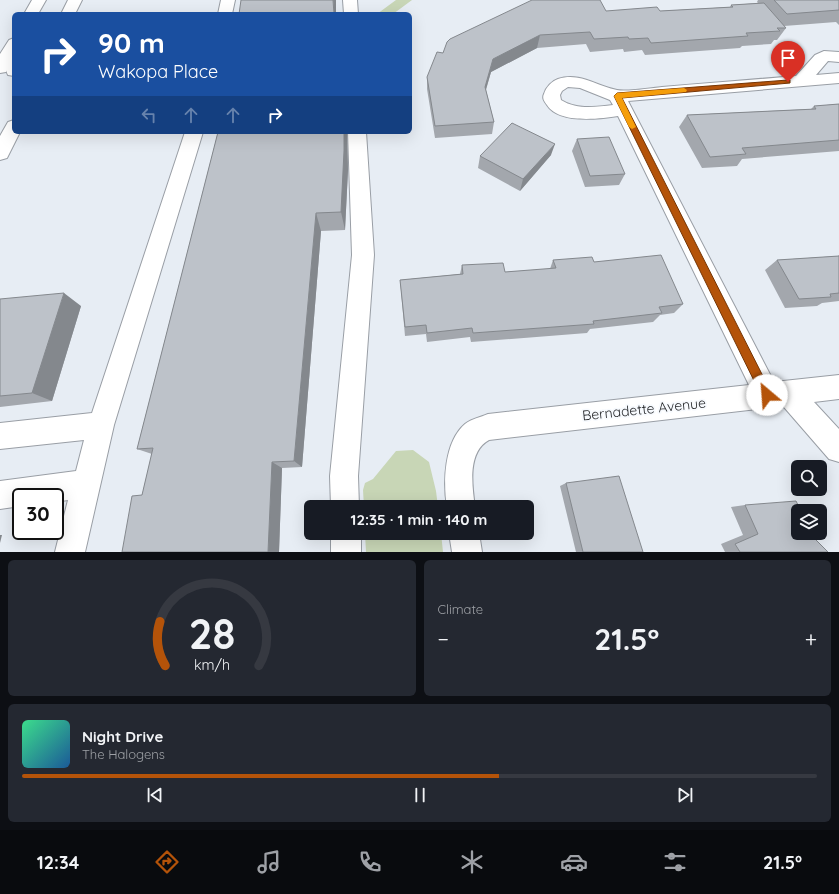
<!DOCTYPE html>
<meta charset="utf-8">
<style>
body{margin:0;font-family:Quicksand,sans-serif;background:#242831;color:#f1f3f6;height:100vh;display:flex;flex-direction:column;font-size:15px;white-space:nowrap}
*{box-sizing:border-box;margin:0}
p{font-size:13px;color:#9ea1a6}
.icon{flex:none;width:22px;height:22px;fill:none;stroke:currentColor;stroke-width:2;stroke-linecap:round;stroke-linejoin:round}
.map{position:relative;height:552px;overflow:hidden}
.side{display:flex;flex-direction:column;gap:8px;padding:8px;background:#0d0f14;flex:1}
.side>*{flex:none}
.hud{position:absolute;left:12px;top:12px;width:400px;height:122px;border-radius:6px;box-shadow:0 4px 16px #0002;background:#1a4fa0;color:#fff;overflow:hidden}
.controls{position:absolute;left:791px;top:460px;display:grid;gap:8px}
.controls a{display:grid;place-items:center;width:36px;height:36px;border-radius:6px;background:#171b24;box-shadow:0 4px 16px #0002;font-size:20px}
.speed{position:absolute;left:12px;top:488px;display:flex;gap:8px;font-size:20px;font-weight:700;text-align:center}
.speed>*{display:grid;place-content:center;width:52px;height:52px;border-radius:50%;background:#171b24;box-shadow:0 4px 16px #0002;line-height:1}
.speed .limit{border:2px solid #111;border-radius:6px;background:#fff;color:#111}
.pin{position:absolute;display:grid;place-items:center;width:34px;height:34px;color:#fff;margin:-41px -17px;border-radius:50% 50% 50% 0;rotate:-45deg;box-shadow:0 0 4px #0007}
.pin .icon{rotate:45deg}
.me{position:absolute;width:44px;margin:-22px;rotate:333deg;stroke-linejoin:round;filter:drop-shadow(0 0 3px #0008)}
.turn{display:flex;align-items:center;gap:14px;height:84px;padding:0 20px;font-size:18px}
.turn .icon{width:52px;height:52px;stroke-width:2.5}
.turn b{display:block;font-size:28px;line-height:34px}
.lanes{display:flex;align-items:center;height:38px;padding:0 20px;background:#0003;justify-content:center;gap:20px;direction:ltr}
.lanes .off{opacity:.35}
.big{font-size:30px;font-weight:800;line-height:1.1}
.side .widget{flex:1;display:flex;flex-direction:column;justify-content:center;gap:6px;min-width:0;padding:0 14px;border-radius:6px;background:#242831}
.side .dial{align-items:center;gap:0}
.dial svg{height:104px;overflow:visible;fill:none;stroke:#363941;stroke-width:7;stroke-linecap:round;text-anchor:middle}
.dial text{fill:#f1f3f6;stroke:none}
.song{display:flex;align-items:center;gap:12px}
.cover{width:48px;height:48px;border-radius:6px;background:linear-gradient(135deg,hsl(150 70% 55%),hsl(210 70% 35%))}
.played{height:4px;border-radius:2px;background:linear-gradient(90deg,#b45309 60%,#363941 60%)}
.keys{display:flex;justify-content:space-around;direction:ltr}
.heat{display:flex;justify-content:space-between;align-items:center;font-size:22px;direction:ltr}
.side .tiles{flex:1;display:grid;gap:8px;grid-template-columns:1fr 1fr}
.widget:last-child{grid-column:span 2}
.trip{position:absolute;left:304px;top:500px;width:230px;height:40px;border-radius:6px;background:#171b24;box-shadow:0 4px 16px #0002;font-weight:800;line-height:40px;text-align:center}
.menu{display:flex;height:64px;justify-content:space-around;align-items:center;background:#090b0e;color:#9ea1a6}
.menu .icon{width:28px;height:28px}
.menu .on{color:#b45309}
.menu b{font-size:18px;color:#f1f3f6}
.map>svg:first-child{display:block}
.green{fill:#c8d6b6}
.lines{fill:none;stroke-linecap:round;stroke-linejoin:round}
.minor-casing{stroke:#999ea5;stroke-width:2}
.major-casing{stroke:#999ea5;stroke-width:2}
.minor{fill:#fff;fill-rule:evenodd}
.major{fill:#fff;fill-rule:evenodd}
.wall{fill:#a3a7ad}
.shaded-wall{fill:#84888d}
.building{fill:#bdc2c9;stroke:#84888d}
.route{fill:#b45309;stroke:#753606}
.slow{fill:#f59e0b}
.labels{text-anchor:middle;stroke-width:3.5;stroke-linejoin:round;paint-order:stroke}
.street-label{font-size:14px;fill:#282a2d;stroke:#f7fafe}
</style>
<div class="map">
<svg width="839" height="552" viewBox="0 0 839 552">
<rect width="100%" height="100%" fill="#e7edf4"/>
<path class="green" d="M 396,0 L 412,0 L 393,14 L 377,14 Z
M 413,450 L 429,462 L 436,491 L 438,507 L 364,507 L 363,490 L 365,483 L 373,479 L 396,451 Z
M 365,533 L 441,533 L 443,552 L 366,552 Z"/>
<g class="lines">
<g class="minor-casing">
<path id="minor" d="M 221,0 L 235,0 L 232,14 L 218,14 Z
M 343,0 L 357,0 L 358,14 L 344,14 Z
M 824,51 L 839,52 L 839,62 L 828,61 L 816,75 L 839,73 L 839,83 L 628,101 L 774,382 L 839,375 L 839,399 L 814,402 L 839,429 L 839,462 L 829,459 L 783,406 L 489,440 C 467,452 472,486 475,507 L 447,507 C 443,483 444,442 465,424 C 471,419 481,417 488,414 L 749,385 L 618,116 C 599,119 559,124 547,105 C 544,101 542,98 544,94 C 546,87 552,81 558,79 C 580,72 596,86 617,90 C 627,92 651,88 662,87 C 707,83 751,80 796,76 L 815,55 ZM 568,87 L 580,88 L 610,100 L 613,105 C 595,107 577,110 561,100 L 560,95 L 562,91 Z
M 14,56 L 14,76 L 8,75 C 5,69 5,63 8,58 Z
M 185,132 L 203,132 L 114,425 L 85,552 L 55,552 L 68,500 L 55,502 L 55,497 L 21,497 L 21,506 L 0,509 L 0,481 L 76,471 L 84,440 L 0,449 L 0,423 L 92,413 Z
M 348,132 L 366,132 L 374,255 L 358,476 L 359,507 L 331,507 L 330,476 L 352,255 Z
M 331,533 L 361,533 L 361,552 L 331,552 Z
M 449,533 L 479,533 L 482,552 L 452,552 Z"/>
</g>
<g class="major-casing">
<path id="major" d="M 32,0 L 46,0 L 38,14 L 24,14 Z
M 68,0 L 82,0 L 75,14 L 61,14 Z
M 14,38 L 14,57 L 6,72 L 0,73 L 0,54 L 9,40 Z
M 14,120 L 14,132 L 20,132 L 7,158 L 0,160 L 0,136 L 8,122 Z"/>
</g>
<use href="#minor" class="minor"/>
<use href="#major" class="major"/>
</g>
<path class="wall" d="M 758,0 L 839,0 L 839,25 L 836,22 L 784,26 L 786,28 L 777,40 L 774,40 L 771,44 L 742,46 L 740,48 L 645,55 L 642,50 L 624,52 L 623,49 L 590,52 L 586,44 L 537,48 L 491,72 L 486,90 L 494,122 L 492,134 L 435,138 L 427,89 L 427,77 L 443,53 L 606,11 L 660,11 L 730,7 L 731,5 L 758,3 L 757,2 Z
M 839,104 L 839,151 L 742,159 L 737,166 L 702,168 L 679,127 L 687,115 L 811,109 L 814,106 Z
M 218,132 L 347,132 L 348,170 L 345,230 L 321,231 L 302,467 L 282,468 L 279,552 L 122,552 L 142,495 L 152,454 L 137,449 Z
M 577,139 L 625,174 L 619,185 L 585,187 L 572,151 Z
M 551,155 L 520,191 L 478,168 L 480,156 Z
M 839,255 L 839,301 L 822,303 L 817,306 L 785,308 L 765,270 L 777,260 L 838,256 Z
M 553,260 L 594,262 L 683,304 L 674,313 L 660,315 L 653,322 L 590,329 L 587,333 L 471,342 L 470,337 L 427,342 L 426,334 L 405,336 L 400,280 L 460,274 L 462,265 L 505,272 L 550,269 Z
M 0,299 L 81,306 L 52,401 L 0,407 Z
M 566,483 L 643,552 L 576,552 L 560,486 Z
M 745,505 L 814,538 L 828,552 L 725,552 L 721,544 L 743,535 L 731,507 Z"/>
<path class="shaded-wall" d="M 333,0 L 336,0 L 336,14 L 334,14 Z
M 540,35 L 537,48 L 491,72 L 483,99 L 485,87 L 493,59 Z
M 344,132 L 347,132 L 348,170 L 345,230 L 341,212 Z
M 555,144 L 551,155 L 520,191 L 523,179 Z
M 316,213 L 321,231 L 302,467 L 294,461 Z
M 64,293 L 81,306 L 52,401 L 32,393 Z
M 272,462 L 282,468 L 279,552 L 268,552 Z
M 0,535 L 2,535 L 0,543 Z"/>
<path class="building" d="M 241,0 L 333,0 L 334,14 L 239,14 Z
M 532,0 L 600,0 L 606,11 L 657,7 L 660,11 L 733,7 L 731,5 L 764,3 L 786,28 L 777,28 L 780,31 L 746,33 L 748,36 L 651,43 L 648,38 L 629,39 L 628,37 L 594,39 L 590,32 L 540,35 L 493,59 L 485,87 L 494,122 L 435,126 L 427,77 L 437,52 L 443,53 L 447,42 L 450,39 Z
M 774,0 L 839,0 L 839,10 L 787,14 Z
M 839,104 L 839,140 L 742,148 L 746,154 L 710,157 L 687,115 L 816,109 L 814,106 Z
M 512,123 L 555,144 L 523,179 L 480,156 Z
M 218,132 L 344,132 L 344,151 L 341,212 L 316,213 L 294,461 L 272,462 L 268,552 L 122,552 L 132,496 L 142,495 L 153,448 L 137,449 Z
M 609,137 L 625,174 L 590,176 L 577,139 Z
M 661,255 L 683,304 L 659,307 L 662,313 L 593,321 L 594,324 L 473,333 L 472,328 L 427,333 L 426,325 L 405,327 L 400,280 L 463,274 L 462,265 L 503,263 L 505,272 L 556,268 L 553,260 L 592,257 L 594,262 Z
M 839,256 L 839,293 L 830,294 L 831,297 L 799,299 L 777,260 Z
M 64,293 L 32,393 L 0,396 L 0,299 Z
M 619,476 L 643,552 L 583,552 L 566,483 Z
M 796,501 L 801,511 L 798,511 L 798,533 L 812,533 L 814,538 L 828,552 L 740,552 L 735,544 L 758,534 L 745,505 Z"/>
<path class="route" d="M 788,80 L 790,80 L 790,83 L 622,98 L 771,392 L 772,395 L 771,399 L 767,401 L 763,399 L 614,96 L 617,93 Z"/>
<path class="slow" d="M 684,88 L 687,90 L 686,92 L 622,98 L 636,127 L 632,129 L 629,127 L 614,96 L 617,93 Z"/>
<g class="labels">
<g class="street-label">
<text transform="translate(644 409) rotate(-6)" y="5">Bernadette Avenue</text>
</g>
</g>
</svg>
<div class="controls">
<a><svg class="icon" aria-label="search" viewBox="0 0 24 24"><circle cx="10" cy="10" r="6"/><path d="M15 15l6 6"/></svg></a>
<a><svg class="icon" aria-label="layers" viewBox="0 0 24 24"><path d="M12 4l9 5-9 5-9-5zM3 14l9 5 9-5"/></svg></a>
</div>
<div class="speed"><div class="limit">30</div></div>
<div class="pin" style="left:788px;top:82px;background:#d93025"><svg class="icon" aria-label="arrive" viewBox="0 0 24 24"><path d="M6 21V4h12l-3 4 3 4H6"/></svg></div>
<svg class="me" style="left:767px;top:395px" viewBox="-20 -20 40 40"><circle r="19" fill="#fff"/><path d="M0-13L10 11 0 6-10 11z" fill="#b45309"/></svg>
<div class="trip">12:35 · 1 min · 140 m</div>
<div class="hud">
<div class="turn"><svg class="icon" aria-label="right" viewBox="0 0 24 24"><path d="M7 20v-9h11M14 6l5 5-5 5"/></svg><div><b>90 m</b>Wakopa Place</div></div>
<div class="lanes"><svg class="icon off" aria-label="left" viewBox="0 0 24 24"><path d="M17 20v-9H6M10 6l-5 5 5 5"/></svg><svg class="icon off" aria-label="ahead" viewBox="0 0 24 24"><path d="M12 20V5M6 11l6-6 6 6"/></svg><svg class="icon off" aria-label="ahead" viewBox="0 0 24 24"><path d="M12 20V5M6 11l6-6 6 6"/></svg><svg class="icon" aria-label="right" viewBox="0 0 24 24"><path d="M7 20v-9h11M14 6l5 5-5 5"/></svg></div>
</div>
</div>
<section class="side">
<div class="tiles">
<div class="widget dial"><svg viewBox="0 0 100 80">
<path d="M14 69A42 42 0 1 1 86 69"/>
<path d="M14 69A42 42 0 0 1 10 35" stroke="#b45309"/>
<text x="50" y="56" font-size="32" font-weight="700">28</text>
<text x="50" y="72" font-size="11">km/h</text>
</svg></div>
<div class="widget"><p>Climate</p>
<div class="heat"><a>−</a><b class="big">21.5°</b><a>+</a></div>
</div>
<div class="widget">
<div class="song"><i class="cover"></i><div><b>Night Drive</b><p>The Halogens</p></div></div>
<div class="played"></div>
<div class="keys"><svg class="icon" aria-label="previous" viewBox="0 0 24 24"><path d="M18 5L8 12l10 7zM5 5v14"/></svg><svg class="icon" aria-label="pause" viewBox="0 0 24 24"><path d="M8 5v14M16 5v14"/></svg><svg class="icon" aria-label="next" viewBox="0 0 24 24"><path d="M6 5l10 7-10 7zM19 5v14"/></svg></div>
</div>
</div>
</section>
<nav class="menu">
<b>12:34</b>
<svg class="icon on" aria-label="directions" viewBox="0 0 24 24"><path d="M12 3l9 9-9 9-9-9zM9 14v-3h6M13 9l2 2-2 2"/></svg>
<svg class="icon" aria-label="music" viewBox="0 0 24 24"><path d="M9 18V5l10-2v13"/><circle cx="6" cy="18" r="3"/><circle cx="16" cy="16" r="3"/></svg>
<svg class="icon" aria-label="phone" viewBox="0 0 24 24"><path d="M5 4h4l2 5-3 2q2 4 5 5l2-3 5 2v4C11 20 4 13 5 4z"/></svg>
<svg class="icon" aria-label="climate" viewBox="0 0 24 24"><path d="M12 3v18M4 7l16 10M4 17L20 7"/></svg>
<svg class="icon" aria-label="car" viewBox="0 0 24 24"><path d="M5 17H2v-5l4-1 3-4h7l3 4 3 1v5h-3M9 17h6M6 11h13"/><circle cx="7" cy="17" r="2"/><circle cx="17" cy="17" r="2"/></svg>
<svg class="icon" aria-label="filters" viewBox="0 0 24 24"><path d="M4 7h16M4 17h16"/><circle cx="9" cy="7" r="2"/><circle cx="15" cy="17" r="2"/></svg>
<b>21.5°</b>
</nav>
